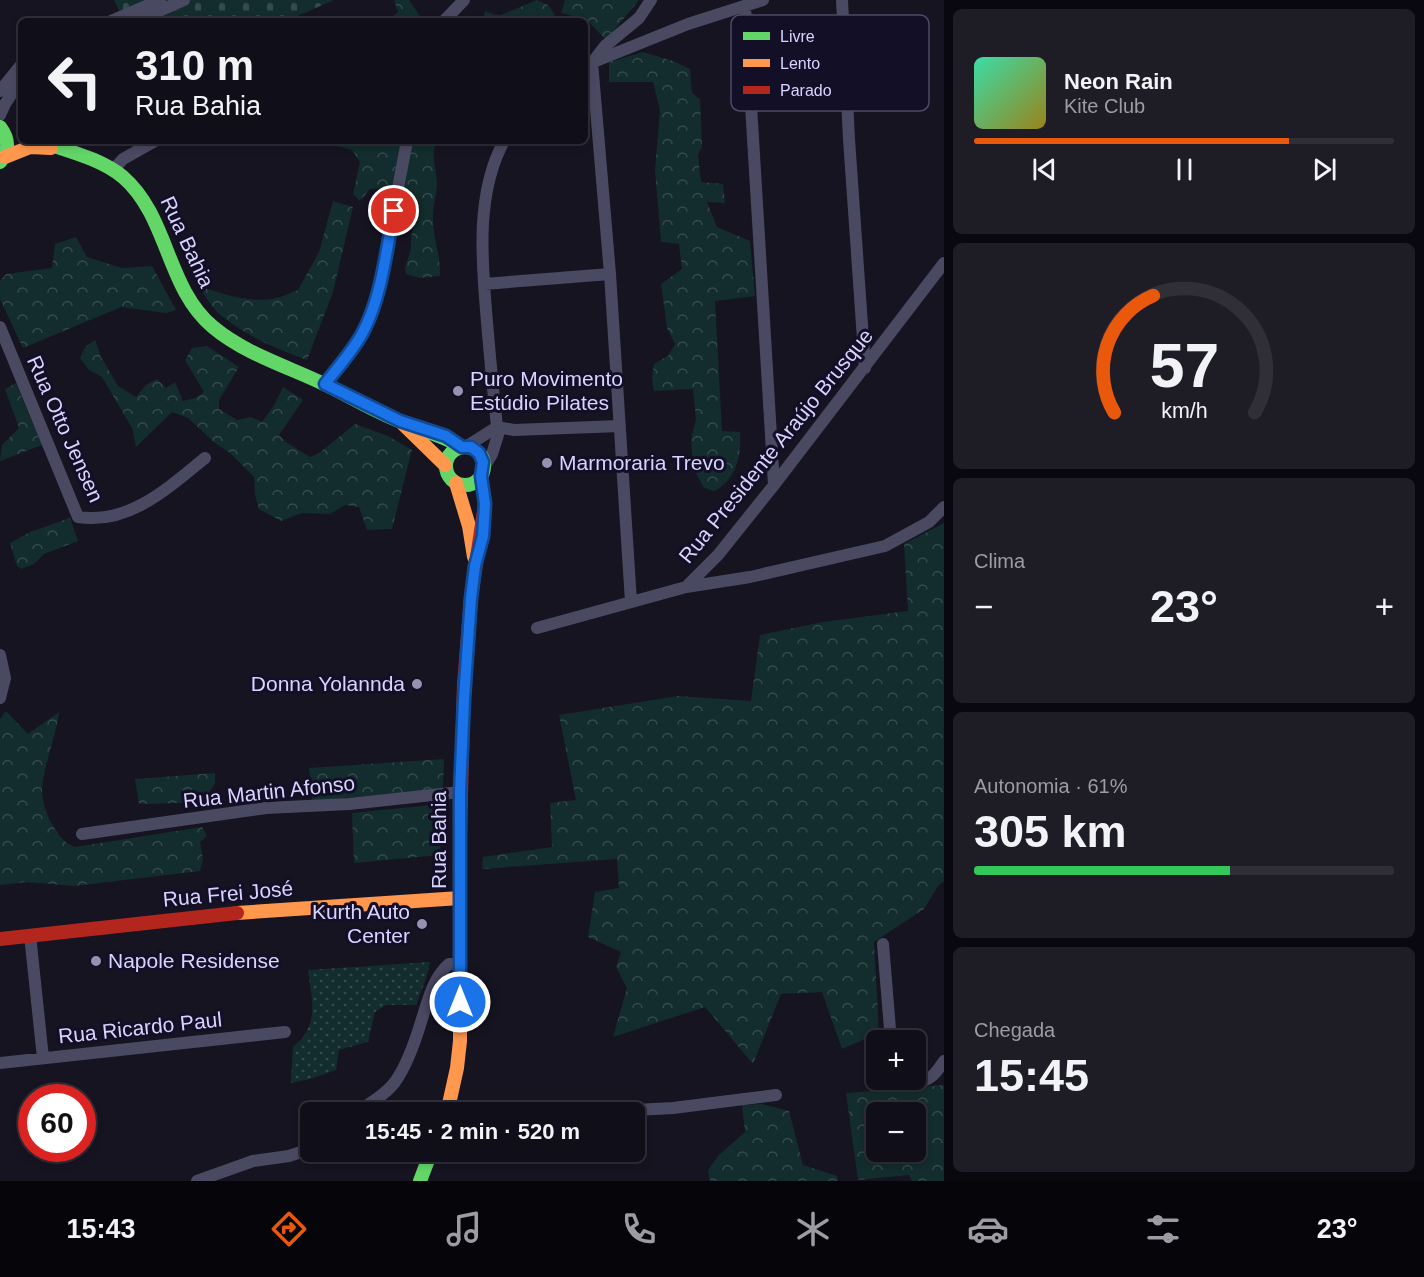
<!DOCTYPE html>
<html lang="pt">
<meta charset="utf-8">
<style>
body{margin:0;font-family:Arial,sans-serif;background:#1e1d26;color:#f1f3f6;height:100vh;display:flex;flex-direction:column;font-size:22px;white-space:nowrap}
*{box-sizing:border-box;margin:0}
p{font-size:20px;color:#9c9ca2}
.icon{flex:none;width:33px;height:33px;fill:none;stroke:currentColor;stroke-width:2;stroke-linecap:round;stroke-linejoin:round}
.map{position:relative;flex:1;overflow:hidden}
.details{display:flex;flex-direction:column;gap:9px;padding:9px;background:#09080e;width:480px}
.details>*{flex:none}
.top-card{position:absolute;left:18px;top:18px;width:570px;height:126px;border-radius:9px;box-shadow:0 3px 9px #0003,0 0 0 2px #302f38;background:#100f19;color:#f1f3f6;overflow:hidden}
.controls{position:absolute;left:866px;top:1030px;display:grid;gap:12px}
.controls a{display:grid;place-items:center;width:60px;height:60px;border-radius:9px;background:#100f19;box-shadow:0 3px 9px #0003,0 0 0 2px #302f38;font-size:30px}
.speed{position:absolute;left:18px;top:1084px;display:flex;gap:12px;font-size:30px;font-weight:700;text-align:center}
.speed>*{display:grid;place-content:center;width:78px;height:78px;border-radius:50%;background:#100f19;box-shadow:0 3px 9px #0003,0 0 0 2px #302f38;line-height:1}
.speed .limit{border:9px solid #d22;background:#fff;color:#111}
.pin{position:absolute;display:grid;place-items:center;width:51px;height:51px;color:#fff;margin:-26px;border:3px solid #fff;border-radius:50%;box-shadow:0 2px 6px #0007}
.me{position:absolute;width:66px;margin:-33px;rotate:0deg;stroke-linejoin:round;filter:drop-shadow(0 0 4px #0008)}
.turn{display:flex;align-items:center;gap:21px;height:126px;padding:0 18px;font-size:27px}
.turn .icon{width:78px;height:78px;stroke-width:2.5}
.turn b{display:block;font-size:42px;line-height:51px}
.big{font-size:45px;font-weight:600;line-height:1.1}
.details .widget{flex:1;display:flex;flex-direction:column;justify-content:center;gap:9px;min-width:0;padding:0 21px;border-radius:9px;background:#1e1d26}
.details .dial{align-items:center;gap:0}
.dial svg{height:156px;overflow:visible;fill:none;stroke:#302f38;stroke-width:7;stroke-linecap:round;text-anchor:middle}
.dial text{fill:#f1f3f6;stroke:none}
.song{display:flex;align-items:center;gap:18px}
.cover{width:72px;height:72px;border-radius:9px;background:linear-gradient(135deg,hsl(160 70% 55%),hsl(50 70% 35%))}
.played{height:6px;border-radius:3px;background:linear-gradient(90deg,#ea580c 75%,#302f38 75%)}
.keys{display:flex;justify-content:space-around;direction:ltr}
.heat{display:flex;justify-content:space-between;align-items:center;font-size:33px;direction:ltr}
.charge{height:9px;border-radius:4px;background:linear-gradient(90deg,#34c759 61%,#302f38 0)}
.trip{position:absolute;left:300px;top:1102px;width:345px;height:60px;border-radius:9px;background:#100f19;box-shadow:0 3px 9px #0003,0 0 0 2px #302f38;font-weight:600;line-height:60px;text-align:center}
.menu{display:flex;height:96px;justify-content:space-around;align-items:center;background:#06060a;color:#9c9ca2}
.menu .icon{width:42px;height:42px}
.menu .active{color:#ea580c}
.menu b{font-size:27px;color:#f1f3f6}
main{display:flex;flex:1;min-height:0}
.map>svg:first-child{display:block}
.grass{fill:url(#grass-dots)}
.forest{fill:url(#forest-crowns);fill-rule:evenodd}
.cemetery{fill:url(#cemetery-stones)}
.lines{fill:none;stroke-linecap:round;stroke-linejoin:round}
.street{stroke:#4a4962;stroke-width:12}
.fast{stroke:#63d668;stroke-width:14}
.slow{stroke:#ff974d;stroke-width:14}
.jam{stroke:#b3261e;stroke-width:14}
.route-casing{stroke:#114b97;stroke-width:15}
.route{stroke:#1a73e8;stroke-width:10}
.poi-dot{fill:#9591b1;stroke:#130f26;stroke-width:2}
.labels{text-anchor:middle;stroke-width:6;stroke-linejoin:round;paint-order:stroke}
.street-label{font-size:21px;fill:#d9d4ff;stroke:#130f26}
.poi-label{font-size:21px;fill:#d9d4ff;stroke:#130f26;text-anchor:start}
.key{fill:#130f26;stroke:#4e4a67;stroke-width:1.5}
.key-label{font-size:16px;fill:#d9d4ff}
</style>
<main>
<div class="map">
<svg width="944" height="1181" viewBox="0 0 944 1181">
<defs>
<pattern id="grass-dots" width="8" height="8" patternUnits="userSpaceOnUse" patternTransform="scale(1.5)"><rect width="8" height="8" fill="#132c2d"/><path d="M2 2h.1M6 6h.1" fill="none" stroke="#354a4c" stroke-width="1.8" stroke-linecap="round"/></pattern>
<pattern id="forest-crowns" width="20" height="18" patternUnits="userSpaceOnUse" patternTransform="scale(1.5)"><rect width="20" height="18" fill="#132c2d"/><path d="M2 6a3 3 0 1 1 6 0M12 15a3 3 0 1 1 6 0" fill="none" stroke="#354a4c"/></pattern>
<pattern id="cemetery-stones" width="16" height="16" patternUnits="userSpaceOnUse" patternTransform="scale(1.5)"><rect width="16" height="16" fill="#132c2d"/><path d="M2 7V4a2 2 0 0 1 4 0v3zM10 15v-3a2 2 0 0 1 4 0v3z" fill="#354a4c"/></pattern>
</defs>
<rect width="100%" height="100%" fill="#161421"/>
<path class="grass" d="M 430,962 L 426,979 L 416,1005 L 386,1005 L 375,1012 L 368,1042 L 339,1050 L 336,1070 L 310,1079 L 291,1083 L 293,1047 C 320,1025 312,1001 308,970 Z"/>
<path class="forest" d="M 394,0 L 409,0 L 419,15 L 421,21 L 387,21 L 398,12 Z
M 537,0 L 548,5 L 555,15 L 542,21 L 483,21 L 485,11 C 489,13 495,15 500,15 C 502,15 532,2 537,0 Z
M 565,0 L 639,0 L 606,40 L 587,20 L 561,13 Z
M 643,52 L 673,61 L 690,69 L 692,93 L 700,99 L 702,147 L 698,155 L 701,182 L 723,184 L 725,203 L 707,202 L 717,227 L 750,241 L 755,296 L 715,301 L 722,431 L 740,432 C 742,454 736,481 714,491 L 704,488 L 693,468 L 691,439 L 696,419 L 693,389 L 654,391 L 652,378 L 654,364 L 668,356 L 675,344 L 667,328 L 661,284 L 682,269 L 679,244 L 661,242 L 655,170 L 660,110 L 653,82 L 609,82 L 609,62 Z
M 332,141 L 437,141 C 430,155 436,167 437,182 C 437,193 433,204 433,215 C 432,236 441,255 440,276 L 420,278 L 406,274 L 405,269 L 411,248 L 411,236 L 415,224 L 411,207 L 405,195 L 386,188 L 370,189 L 360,201 L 353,194 L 360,162 L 352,150 L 333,145 Z
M 333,201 L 353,207 L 333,292 L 307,360 C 275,348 243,335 217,312 C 210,304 204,294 198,285 C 220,294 247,302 271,299 C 280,298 290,293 298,290 L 319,252 Z
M 76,237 L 87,257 L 122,268 L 152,266 L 176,310 L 166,313 L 121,307 L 23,348 L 0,299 L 0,281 L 6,274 L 52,268 L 55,244 Z
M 95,340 L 101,357 L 118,386 L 136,397 L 146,385 L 157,379 L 166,388 L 175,382 L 183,401 L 195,398 L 204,392 L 185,360 L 192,348 L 207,346 L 239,367 L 219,400 L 219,409 L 237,420 L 251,417 L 262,422 L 275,404 L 283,387 L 303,400 L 279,435 L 286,442 L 310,457 L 318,454 L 355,424 L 388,436 L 412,450 L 392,529 L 367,530 L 359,507 L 345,505 L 330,514 L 302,513 L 281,521 L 259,509 L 255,495 L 254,477 L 230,453 L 215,443 L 188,418 L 172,412 L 136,447 L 132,428 L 102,377 L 89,370 L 80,358 L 85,347 Z
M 16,383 L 42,445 L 0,461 L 2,445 L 19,428 L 5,389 Z
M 70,518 L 78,541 L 44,554 L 34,564 L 21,569 L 17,566 L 10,543 L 30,532 Z
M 944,523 L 944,881 L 938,886 L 924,909 L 874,942 L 879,1033 L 842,1049 L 822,992 L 781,994 L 753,1064 L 705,1007 L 613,1037 L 627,988 L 616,967 L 621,952 L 588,937 L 595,892 L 619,888 L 617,859 L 482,869 L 483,857 L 552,847 L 550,803 L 576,800 L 559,715 L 678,696 L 751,701 L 760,635 L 823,622 L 908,611 L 904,544 Z
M 6,711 L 28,734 L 59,712 C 56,738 44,763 42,789 C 41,807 57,842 75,847 L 202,827 L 207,836 L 200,842 L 203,859 L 200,871 L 74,886 L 26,882 L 0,885 L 0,719 Z
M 444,759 L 443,789 L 312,801 L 309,768 Z
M 215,773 L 215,783 L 207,796 L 184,803 L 139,804 L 135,779 Z
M 441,804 L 440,855 L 354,863 L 352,813 Z
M 944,1085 L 944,1181 L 912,1181 L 909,1175 L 858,1180 L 846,1093 ZM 876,1113 L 915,1113 L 915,1152 L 876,1152 Z
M 762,1104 L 789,1111 L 803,1165 L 837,1176 L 838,1181 L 710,1181 L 708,1170 L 719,1155 L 745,1132 L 742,1105 Z"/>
<path class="cemetery" d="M 114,0 L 334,0 L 286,21 L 124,21 Z"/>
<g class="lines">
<path class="street" d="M 842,0 L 849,139 L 865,368
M 745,6 L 774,485
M 111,21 L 160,0
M 136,21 L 184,0
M 444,21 L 464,0
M 595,59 L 605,46 L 639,18 L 651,0
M 592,62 L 610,274 L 631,602
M 586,65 L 688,24 L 763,0
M 0,91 L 21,65
M 0,115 L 5,104 L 21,80
M 113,170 L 123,159 L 155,141
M 484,284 L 610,274
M 0,327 L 78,517 C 129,525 168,488 205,458
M 325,384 L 355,345 L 369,319 L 380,282 L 407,141
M 497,427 L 514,430 L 620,426
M 467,446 L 497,427
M 484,467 L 492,454 L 498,435 C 494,401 491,368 488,334 C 483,272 473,198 504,141
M 686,587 L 718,555 L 774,485 L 944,263
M 537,628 L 686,587 L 750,577 L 885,546 L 929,522 L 944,507
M 0,655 L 5,678 L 0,698
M 82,834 L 266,808 L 349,804 L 460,792
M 30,935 L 43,1058
M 883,944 L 891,1041
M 0,1063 L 285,1032
M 912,1080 C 928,1085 936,1073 944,1061
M 355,1113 C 369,1104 385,1095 395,1082 C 407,1065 415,1042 421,1022 C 428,1001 432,979 449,964 L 460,964
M 578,1113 L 673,1108 L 776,1095
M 197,1181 L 253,1161 L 289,1156 L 310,1149"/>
<path class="fast" d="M 0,127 C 9,139 10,150 0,162
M 40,141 C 67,151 100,158 123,177 C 169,217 166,288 213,327 C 245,354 289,367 326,385 C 351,397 374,411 399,421 C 421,430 442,435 462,447
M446 466a19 19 0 1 1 38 0a19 19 0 1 1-38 0Z
M 420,1181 L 431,1152"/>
<path class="slow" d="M 5,157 L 30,147 L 51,148
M 403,424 L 445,465
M 456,483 L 469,526 L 474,557
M 237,913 L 460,898
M 447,1113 L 457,1068 L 460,1041 L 460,833"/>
<path class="jam" d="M 460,833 L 464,684 L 471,598 L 485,504 L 481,476
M 0,939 L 237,913"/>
</g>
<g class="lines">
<g class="route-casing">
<path id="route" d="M 394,211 C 386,251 382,296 363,332 C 353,351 338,367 325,384 L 400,421 L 446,436 L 462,447 L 471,447 L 479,453 L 483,462 L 481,476 L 485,504 L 483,536 L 475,566 L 471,598 L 464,699 L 460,792 L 460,1002"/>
</g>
<use href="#route" class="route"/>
</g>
<g class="poi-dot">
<circle cx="458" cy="391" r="6"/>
<circle cx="547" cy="463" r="6"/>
<circle cx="417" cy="684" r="6"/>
<circle cx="422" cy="924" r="6"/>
<circle cx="96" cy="961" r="6"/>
</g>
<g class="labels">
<g class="street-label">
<text transform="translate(187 242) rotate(65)" y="7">Rua Bahia</text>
<text transform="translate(65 429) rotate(66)" y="7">Rua Otto Jensen</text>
<text transform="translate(776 446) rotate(-51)" y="7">Rua Presidente Araújo Brusque</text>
<text transform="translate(269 792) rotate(-6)" y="7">Rua Martin Afonso</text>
<text transform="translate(439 840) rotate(-90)" y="7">Rua Bahia</text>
<text transform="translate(228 894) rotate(-5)" y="7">Rua Frei José</text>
<text transform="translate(140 1028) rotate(-6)" y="7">Rua Ricardo Paul</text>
</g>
<g class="poi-label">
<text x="470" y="386">Puro Movimento<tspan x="470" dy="24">Estúdio Pilates</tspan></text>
<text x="559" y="470">Marmoraria Trevo</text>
<text x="405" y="691" text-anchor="end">Donna Yolannda</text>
<text x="410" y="919" text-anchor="end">Kurth Auto<tspan x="410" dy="24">Center</tspan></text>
<text x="108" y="968">Napole Residense</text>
</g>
</g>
<rect x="731" y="15" width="198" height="96" rx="9" class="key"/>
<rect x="743" y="32" width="27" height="8" fill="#63d668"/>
<rect x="743" y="59" width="27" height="8" fill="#ff974d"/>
<rect x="743" y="86" width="27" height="8" fill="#b3261e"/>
<g class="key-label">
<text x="780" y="42">Livre</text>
<text x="780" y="69">Lento</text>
<text x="780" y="96">Parado</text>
</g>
</svg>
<div class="controls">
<a>+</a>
<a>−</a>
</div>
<div class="speed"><div class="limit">60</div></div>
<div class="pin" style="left:394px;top:211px;background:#d93025"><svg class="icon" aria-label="arrive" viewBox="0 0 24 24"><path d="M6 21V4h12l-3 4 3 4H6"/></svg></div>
<svg class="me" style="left:460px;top:1002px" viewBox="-20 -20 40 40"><circle r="17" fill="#1a73e8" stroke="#fff" stroke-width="3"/><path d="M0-11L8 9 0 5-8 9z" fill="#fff"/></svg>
<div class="trip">15:45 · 2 min · 520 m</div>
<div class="top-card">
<div class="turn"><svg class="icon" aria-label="left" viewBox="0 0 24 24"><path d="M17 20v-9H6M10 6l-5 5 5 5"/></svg><div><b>310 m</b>Rua Bahia</div></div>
</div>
</div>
<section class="details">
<div class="widget">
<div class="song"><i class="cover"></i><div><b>Neon Rain</b><p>Kite Club</p></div></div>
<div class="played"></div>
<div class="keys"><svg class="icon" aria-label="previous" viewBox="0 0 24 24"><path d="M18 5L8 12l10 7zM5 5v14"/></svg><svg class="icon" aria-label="pause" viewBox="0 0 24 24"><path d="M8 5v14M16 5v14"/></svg><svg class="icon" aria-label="next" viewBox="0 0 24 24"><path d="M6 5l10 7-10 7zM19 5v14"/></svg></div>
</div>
<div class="widget dial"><svg viewBox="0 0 100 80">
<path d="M14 69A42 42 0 1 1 86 69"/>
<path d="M14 69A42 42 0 0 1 34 9" stroke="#ea580c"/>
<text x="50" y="56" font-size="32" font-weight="700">57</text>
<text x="50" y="72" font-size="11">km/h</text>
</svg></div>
<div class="widget"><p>Clima</p>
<div class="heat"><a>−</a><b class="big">23°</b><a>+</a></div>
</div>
<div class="widget"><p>Autonomia · 61%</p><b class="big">305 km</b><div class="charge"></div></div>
<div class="widget"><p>Chegada</p><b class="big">15:45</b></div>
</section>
</main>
<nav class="menu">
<b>15:43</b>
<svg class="icon active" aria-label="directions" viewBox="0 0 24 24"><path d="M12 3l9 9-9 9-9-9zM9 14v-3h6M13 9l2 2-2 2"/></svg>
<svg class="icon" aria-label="music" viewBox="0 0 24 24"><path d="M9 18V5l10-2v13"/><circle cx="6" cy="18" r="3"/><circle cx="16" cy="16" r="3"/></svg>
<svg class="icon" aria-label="phone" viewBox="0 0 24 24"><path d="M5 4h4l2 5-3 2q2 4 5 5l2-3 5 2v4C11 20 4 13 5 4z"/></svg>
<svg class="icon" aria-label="climate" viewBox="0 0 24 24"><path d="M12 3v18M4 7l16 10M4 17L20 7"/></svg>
<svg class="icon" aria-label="car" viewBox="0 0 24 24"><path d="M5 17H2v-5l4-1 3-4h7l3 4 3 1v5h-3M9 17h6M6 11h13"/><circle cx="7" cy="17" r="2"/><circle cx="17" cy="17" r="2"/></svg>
<svg class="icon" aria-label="filters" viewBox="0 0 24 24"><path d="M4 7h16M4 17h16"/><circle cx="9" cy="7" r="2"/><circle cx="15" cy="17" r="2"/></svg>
<b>23°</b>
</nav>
